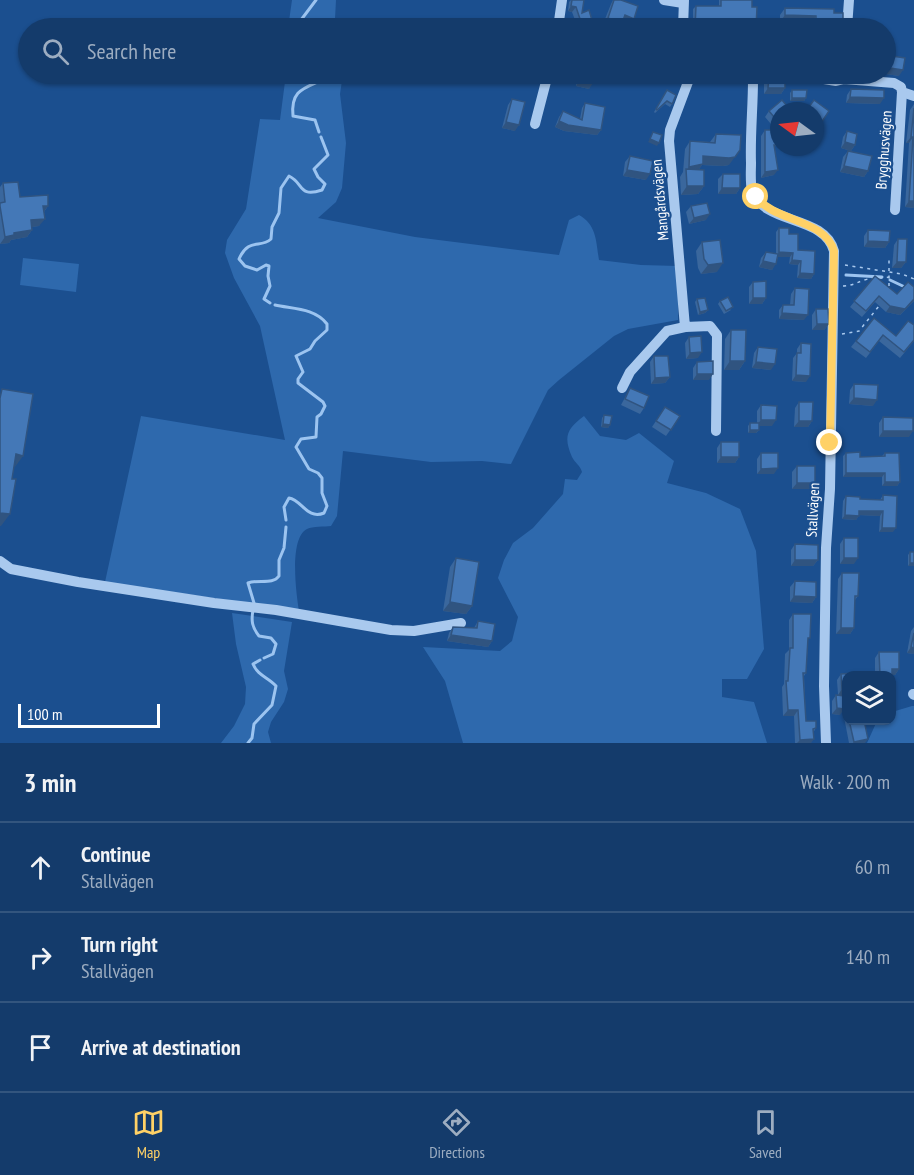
<!DOCTYPE html>
<meta charset="utf-8">
<style>
body{margin:0;font-family:"PT Sans Narrow",sans-serif;background:#1d4271;color:#f1f3f6}
.controls{position:absolute;right:18px;bottom:18px;display:grid;overflow:hidden;border-radius:12px;box-shadow:0 2px 4px #0004}
.controls button{width:54px;height:54px;display:grid;place-items:center;padding:0;border:0;border-bottom:2px solid #33557e;background:#143b6b;color:#f1f3f6;font:30px sans-serif}
.compass{position:absolute;left:770px;top:102px;width:54px;height:54px;border-radius:50%;background:#143b6b;box-shadow:0 2px 4px #0004;rotate:285deg}
.scale{position:absolute;left:18px;bottom:15px;width:142px;box-sizing:border-box;padding-left:6px;border:3px solid #fff;border-top:0;font-size:16px;line-height:21px;white-space:nowrap;color:#fff;-webkit-text-stroke:4px #1b4f8f;paint-order:stroke}
.stop{position:absolute;width:18px;height:18px;margin:-14px;border:4px solid #ffd166;border-radius:50%;background:#fff}
.stop.end{background:#ffd166;border-color:#fff;box-shadow:0 2px 6px #0008}
.list{margin:0;padding:0;list-style:none}
h2{display:flex;justify-content:space-between;align-items:center;height:78px;margin:0;padding:0 24px;font-size:26px}
h2 small{font-size:20px;font-weight:400;color:#9dadc1}
.list li{display:grid;grid-template-columns:39px 1fr auto;gap:18px;align-items:center;box-sizing:border-box;height:90px;padding:0 24px;border-top:2px solid #33557e}
.list b{display:block;font-size:22px;white-space:nowrap}
.list p{margin:0;font-size:20px;white-space:nowrap;color:#9dadc1}
.list em{font-size:20px;font-style:normal;color:#9dadc1}
.icon{flex:none;width:33px;height:33px;fill:none;stroke:currentColor;stroke-width:2;stroke-linecap:round;stroke-linejoin:round}
.map{position:relative;flex:none;width:914px;height:743px;overflow:hidden}
.search{position:absolute;background:#143b6b;box-shadow:0 2px 4px #0004;left:18px;right:18px;top:18px;height:66px;display:flex;align-items:center;gap:15px;box-sizing:border-box;padding:0 21px;border-radius:33px;color:#9dadc1;font-size:22px}
.sheet{height:348px;background:#143b6b}
nav{display:flex;justify-content:space-around;align-items:center;box-sizing:border-box;height:84px;border-top:2px solid #33557e;background:#143b6b;font-size:16px;color:#9dadc1}
nav a{display:grid;justify-items:center;gap:3px}
nav .on{color:#ffd166}
.map>svg:first-child{display:block}
.green{fill:#2e69ad}
.lines{fill:none;stroke-linecap:round;stroke-linejoin:round}
.stream{stroke:#9cc4f0;stroke-width:3}
.path{stroke:#a9c9ee;stroke-width:1.5;stroke-dasharray:3 4.5;stroke-linecap:butt}
.minor{stroke:#a9c9ee;stroke-width:10}
.wall{fill:#3a679d}
.shaded-wall{fill:#305480}
.building{fill:#4478b7;stroke:#305480;stroke-width:1.5}
.route{stroke:#ffd166;stroke-width:8}
.labels{text-anchor:middle;stroke-width:4.5;stroke-linejoin:round;paint-order:stroke}
.street-label{font-size:15px;fill:#fff;stroke:#1b4f8f}
</style>
<div class="map">
<svg width="914" height="743" viewBox="0 0 914 743">
<rect width="100%" height="100%" fill="#1b4f8f"/>
<g class="green">
<polygon points="292,0 336,0 335,19 337,28 288,28"/>
<path d="M286,74h57l-3,20 6,49 -4,45 -6,14 -18,16 97,19 144,18 10,-35 10,-5c18,10 17,27 20,45l42,5 37,1v54l-50,9 -14,7 -55,44 -11,10 -37,74 -29,-3 -51,1 -88,-11 -6,65 -6,10c-7,1 -18,0 -24,3 -18,9 -11,64 -8,82l-194,-29 36,-166 144,24 -25,-114 -26,-48 -9,-25 2,-13 19,-31 14,-90 20,1z"/>
<polygon points="23,258 79,264 76,292 20,285"/>
<path d="M584,416l16,20 26,4 13,-7 35,28 -7,22 39,10 34,16 16,42 8,98 -17,30h-25v18l32,5 13,41h-304l-18,-62 -22,-34 77,4 12,-10 6,-24 -20,-39 6,-18 9,-17 20,-15 30,-34 2,-15 12,1 5,-8c-2,-7 -7,-9 -10,-15 -9,-21 -5,-28 12,-41z"/>
<polygon points="232,613 292,622 284,671 288,689 284,702 271,722 268,732 271,743 221,743 234,726 245,704 246,687 236,644"/>
<polygon points="912,706 914,706 914,743 867,743 877,721 892,720 892,712"/>
</g>
<g class="lines">
<g class="stream">
<polyline points="300,28 301,20 316,0"/>
<path d="M319,132l-4,-12 -22,-4c-3,-29 15,-28 35,-39l2,-3"/>
<polyline points="846,275 882,277"/>
<polyline points="890,280 907,288"/>
<path d="M270,303l-6,-4 6,-13 -2,-10 1,-10 -3,-1 -9,5 -12,-4 -6,-7c10,-22 21,-10 32,-20l1,-12 7,-14 2,-25 8,-12c15,7 9,22 33,14l3,-6 -7,-7 -4,-8 14,-14 -7,-18"/>
<path d="M275,305c18,4 40,3 52,19v6l-12,11 -5,8 -14,7 7,16 -5,7v4l25,19 2,4 -4,8 -4,3 -1,20 -15,2 -5,8 13,22 9,4 4,5v15l5,13 -3,7c-17,7 -22,-13 -35,-15l-5,9 2,13"/>
<path d="M254,603l-6,-20c10,-4 25,2 31,-7v-16l5,-12 2,-21"/>
<path d="M253,610c-2,11 -1,17 6,26l12,2 5,6 -3,10 -9,4"/>
<path d="M248,743l4,-5 2,-14 18,-19 4,-19c-8,-9 -18,-10 -23,-22l7,-4"/>
</g>
<g class="path">
<polyline points="845,265 902,274 914,279"/>
<path d="M843,286c10,0 16,-5 25,-7 7,-2 14,0 21,-2"/>
<polyline points="889,286 889,257"/>
<polyline points="842,334 859,331 879,306"/>
</g>
<g class="minor">
<polyline points="664,0 683,3"/>
<polyline points="558,28 562,0"/>
<polyline points="683,28 684,0"/>
<polyline points="847,28 849,0"/>
<polyline points="691,74 670,130 669,141 685,327 710,326 717,335 716,431"/>
<path d="M751,74l2,6c0,27 -3,55 -2,83 0,8 -1,19 1,27 12,36 72,24 82,61l-4,238 -4,59 -2,138 2,57"/>
<polyline points="794,74 836,81 844,79 894,83 901,87 902,92 914,96"/>
<polyline points="535,124 548,74"/>
<polyline points="895,210 902,92"/>
<polyline points="622,388 630,372 667,331 685,327"/>
<polyline points="0,561 11,569 78,582 214,603 276,610 391,630 414,631 461,623"/>
<polyline points="913,694 914,695"/>
</g>
</g>
<g class="wall">
<polygon points="571,0 584,0 582,13 594,27 592,28 578,28 572,12 568,11 569,2"/>
<polygon points="613,0 621,0 634,19 630,24 623,22 603,24 611,4"/>
<polygon points="719,0 752,0 752,7 756,28 693,28 693,9 696,6 719,6"/>
<polygon points="785,8 834,13 843,28 811,28 811,23 780,22 780,15"/>
<polygon points="892,56 899,76 886,74 888,62"/>
<polygon points="578,74 595,74 589,89 576,86"/>
<polygon points="769,75 785,88 781,94 764,94 764,81"/>
<polygon points="851,89 880,104 846,103 847,95"/>
<polygon points="667,90 672,104 670,107 665,104 655,113 654,112"/>
<polygon points="792,90 806,98 804,101 790,101 790,93"/>
<polygon points="512,99 515,131 502,128 508,105"/>
<polygon points="585,103 601,130 597,135 564,131 555,127 559,117 563,111 580,119 582,108"/>
<polygon points="914,104 914,208 905,207 909,143 906,143 910,110"/>
<polygon points="769,111 779,111 779,129 777,130 776,145 774,148 774,175 761,178 761,136 765,130 776,130 765,117"/>
<polygon points="815,111 829,111 817,129 815,128"/>
<polygon points="847,131 855,145 851,151 841,148 843,137"/>
<polygon points="716,134 729,165 723,166 702,165 699,169 704,186 698,194 681,195 680,177 683,172 685,149 690,141 710,142"/>
<polygon points="848,151 868,171 864,177 840,172 843,157"/>
<polygon points="630,156 646,180 623,176 625,162"/>
<polygon points="723,174 740,188 736,194 718,194 718,179"/>
<polygon points="3,183 20,197 48,206 44,212 39,226 32,227 32,230 27,237 11,240 9,243 0,244 0,187"/>
<polygon points="691,206 706,220 689,224 686,212"/>
<polygon points="779,228 789,234 798,250 814,274 811,279 797,278 798,265 789,264 790,257 778,257 772,270 759,267 761,258 766,252 776,254 776,232"/>
<polygon points="868,230 889,242 885,248 864,247 864,236"/>
<polygon points="898,239 906,262 901,268 892,268 894,245"/>
<polygon points="702,242 717,272 701,274 698,268 696,251"/>
<polygon points="875,276 897,294 914,287 914,301 900,315 886,312 875,302 862,317 850,307"/>
<polygon points="753,282 766,298 762,304 749,304 749,287"/>
<polygon points="795,288 804,320 779,319 779,310 783,305 790,305 791,294"/>
<polygon points="697,299 708,310 705,313 698,315 695,302"/>
<polygon points="720,301 731,310 724,314 718,304"/>
<polygon points="816,309 829,324 824,330 812,330 812,315"/>
<polygon points="874,318 896,336 914,341 900,358 879,341 866,358 851,347"/>
<polygon points="731,330 745,361 739,370 724,370 725,339"/>
<polygon points="689,337 698,358 686,359 685,343"/>
<polygon points="801,343 806,382 792,381 793,358 797,353 797,349"/>
<polygon points="758,347 771,370 752,368 754,353"/>
<polygon points="654,356 670,377 665,383 651,384 650,362"/>
<polygon points="697,362 709,380 693,380 693,368"/>
<polygon points="854,384 873,406 849,404 850,390"/>
<polygon points="630,388 644,408 640,414 621,405"/>
<polygon points="799,402 812,421 808,427 794,427 795,408"/>
<polygon points="761,405 772,426 759,426 759,430 756,433 748,433 748,426 750,423 757,423 757,411"/>
<polygon points="665,407 680,416 666,436 652,427"/>
<polygon points="604,415 610,425 608,428 601,427 602,418"/>
<polygon points="883,417 909,437 879,437 879,423"/>
<polygon points="721,442 739,457 735,463 717,463 717,448"/>
<polygon points="761,453 774,474 757,474 757,459"/>
<polygon points="846,453 860,457 882,456 885,453 900,482 897,486 882,486 882,477 843,477 843,456"/>
<polygon points="797,466 815,483 811,489 792,489 792,472"/>
<polygon points="883,495 893,532 879,532 880,516 859,515 856,520 842,519 843,501 846,496 860,499 880,500"/>
<polygon points="844,538 854,564 840,564 840,544"/>
<polygon points="795,544 818,560 813,566 791,566 791,550"/>
<polygon points="910,552 914,552 914,566 908,566 908,555"/>
<polygon points="456,558 472,606 466,614 443,611 450,567"/>
<polygon points="842,573 858,596 855,600 854,628 850,634 836,634 838,579"/>
<polygon points="795,581 816,597 812,603 790,602 790,587"/>
<polygon points="793,614 808,641 806,673 804,676 806,721 816,728 813,733 811,743 795,743 794,716 783,716 782,687 784,684 785,654 789,650 789,620"/>
<polygon points="478,621 492,641 488,647 447,641 449,633 453,627 474,628"/>
<polygon points="914,627 914,654 907,653 911,631"/>
<polygon points="879,652 899,669 895,675 875,675 875,658"/>
<polygon points="841,674 846,675 846,695 838,695 837,680"/>
<polygon points="836,695 840,715 832,714 832,701"/>
<polygon points="846,713 846,720 864,720 865,743 849,743 844,717"/>
</g>
<g class="shaded-wall">
<polygon points="571,6 576,7 572,12 568,11"/>
<polygon points="625,15 634,19 630,24 621,21"/>
<polygon points="785,15 816,16 811,23 780,22"/>
<polygon points="608,18 622,23 618,28 603,24"/>
<polygon points="890,68 903,70 899,76 886,74"/>
<polygon points="580,80 593,83 589,89 576,86"/>
<polygon points="768,88 785,88 781,94 764,94"/>
<polygon points="850,97 884,98 880,104 846,103"/>
<polygon points="792,98 806,98 804,101 790,101"/>
<polygon points="559,121 601,130 597,135 564,131 555,127"/>
<polygon points="506,122 519,125 515,131 502,128"/>
<polygon points="911,137 913,137 909,143 906,143"/>
<polygon points="650,139 659,143 657,146 648,142"/>
<polygon points="845,142 855,145 851,151 841,148"/>
<polygon points="740,150 729,165 723,166 702,165 697,172 686,171 689,167 703,156"/>
<polygon points="844,166 868,171 864,177 840,172"/>
<polygon points="627,170 650,174 646,180 623,176"/>
<polygon points="778,170 774,175 761,178 765,172"/>
<polygon points="687,186 704,186 698,194 681,195"/>
<polygon points="722,188 740,188 736,194 718,194"/>
<polygon points="909,201 914,201 914,208 905,207"/>
<polygon points="43,206 48,206 43,213"/>
<polygon points="710,214 706,220 689,224 694,218"/>
<polygon points="45,219 39,226 26,228 31,220"/>
<polygon points="32,230 27,237 11,240 9,243 0,244 5,237 14,233"/>
<polygon points="868,241 889,242 885,248 864,247"/>
<polygon points="779,252 793,253 790,257 776,257"/>
<polygon points="792,260 801,261 798,265 789,264"/>
<polygon points="763,261 776,264 772,270 759,267"/>
<polygon points="897,262 906,262 901,268 892,268"/>
<polygon points="723,263 717,272 701,274 708,265"/>
<polygon points="800,273 814,274 811,279 797,278"/>
<polygon points="753,298 766,298 762,304 749,304"/>
<polygon points="914,299 914,301 900,315 886,312 890,306"/>
<polygon points="708,310 705,313 698,315 700,312"/>
<polygon points="782,313 808,315 804,320 779,319"/>
<polygon points="817,324 829,324 824,330 812,330"/>
<polygon points="702,352 698,358 686,359 690,353"/>
<polygon points="730,361 745,361 739,370 724,370"/>
<polygon points="756,362 775,364 771,370 752,368"/>
<polygon points="697,374 713,374 709,380 693,380"/>
<polygon points="796,375 810,376 806,382 792,381"/>
<polygon points="670,377 665,383 651,384 655,378"/>
<polygon points="854,398 877,400 873,406 849,404"/>
<polygon points="761,420 776,420 772,426 756,426"/>
<polygon points="799,421 812,421 808,427 794,427"/>
<polygon points="603,424 610,425 608,428 601,427"/>
<polygon points="750,430 759,430 756,433 748,433"/>
<polygon points="883,431 913,431 909,437 879,437"/>
<polygon points="16,454 23,456 15,467"/>
<polygon points="721,457 739,457 735,463 717,463"/>
<polygon points="778,468 774,474 757,474 761,469"/>
<polygon points="846,473 885,473 882,477 843,477"/>
<polygon points="885,482 900,482 897,486 882,486"/>
<polygon points="797,483 815,483 811,489 792,489"/>
<polygon points="859,511 883,511 880,516 856,515"/>
<polygon points="0,513 10,514 1,526 0,526"/>
<polygon points="845,515 859,516 856,520 842,519"/>
<polygon points="882,528 896,528 893,532 879,532"/>
<polygon points="844,558 858,558 854,564 840,564"/>
<polygon points="795,560 818,560 813,566 791,566"/>
<polygon points="910,563 914,563 914,566 908,566"/>
<polygon points="794,596 816,597 812,603 790,602"/>
<polygon points="450,602 472,606 466,614 443,611"/>
<polygon points="841,628 854,628 850,634 836,634"/>
<polygon points="451,635 492,641 488,647 447,641"/>
<polygon points="911,647 914,648 914,654 907,653"/>
<polygon points="892,669 899,669 895,675 888,675"/>
<polygon points="842,689 846,689 846,695 838,695"/>
<polygon points="837,708 844,709 840,715 832,714"/>
<polygon points="788,710 798,710 794,716 783,716"/>
<polygon points="814,739 811,743 797,743 800,740"/>
<polygon points="868,739 865,743 853,743 854,742"/>
</g>
<g class="building">
<polygon points="572,0 584,0 582,13 589,10 594,27 588,28 583,28 576,7 571,6"/>
<polygon points="614,0 621,0 638,6 634,19 625,15 622,23 608,18"/>
<polygon points="721,0 752,0 752,7 757,7 756,28 695,28 696,6 721,6"/>
<polygon points="785,8 834,9 834,13 843,13 843,28 816,28 816,16 785,15"/>
<polygon points="649,22 660,28 645,28"/>
<polygon points="892,56 905,58 903,70 890,68"/>
<polygon points="581,74 595,74 593,83 580,80"/>
<polygon points="769,75 785,75 785,88 768,88"/>
<polygon points="851,89 884,90 884,98 850,97"/>
<polygon points="667,90 676,95 673,102 672,104 667,101 657,110 656,109"/>
<polygon points="792,90 807,90 806,98 792,98"/>
<polygon points="512,99 525,102 519,125 506,122"/>
<polygon points="782,100 791,111 779,111 779,123 769,111"/>
<polygon points="814,100 829,111 821,123 815,119 815,111 806,111"/>
<polygon points="585,103 605,107 601,130 568,125 559,121 563,111 582,120"/>
<polygon points="914,108 914,201 909,201 913,137 911,137"/>
<polygon points="765,130 777,130 776,145 774,145 778,170 765,172"/>
<polygon points="847,131 857,134 855,145 845,142"/>
<polygon points="653,132 662,135 659,143 650,139"/>
<polygon points="716,134 741,135 740,150 735,157 729,158 703,156 703,164 689,167 690,141 715,143"/>
<polygon points="848,151 872,156 868,171 844,166"/>
<polygon points="630,156 653,161 650,174 627,170"/>
<polygon points="686,169 704,170 704,186 687,186"/>
<polygon points="723,174 740,174 740,188 722,188"/>
<polygon points="18,182 20,197 48,195 48,206 43,206 45,219 31,220 32,230 14,233 14,235 5,237 0,206 0,203 5,202 3,183"/>
<polygon points="707,203 710,214 694,218 691,206"/>
<polygon points="779,228 789,228 789,234 798,234 798,250 815,251 814,274 800,273 801,261 792,260 793,253 779,252"/>
<polygon points="868,230 890,231 889,242 868,241"/>
<polygon points="898,239 907,239 906,262 897,262"/>
<polygon points="720,240 723,263 708,265 704,259 702,242"/>
<polygon points="766,252 778,254 776,264 763,261"/>
<polygon points="875,276 897,294 908,282 914,287 914,299 905,309 890,306 879,296 866,311 854,301"/>
<polygon points="766,281 766,298 753,298 753,282"/>
<polygon points="795,288 809,289 808,315 782,313 783,305 794,305"/>
<polygon points="728,297 733,307 726,311 720,301"/>
<polygon points="705,298 708,310 700,312 697,299"/>
<polygon points="816,309 828,309 829,324 817,324"/>
<polygon points="874,318 896,336 908,321 914,325 914,340 904,352 883,335 870,352 856,341"/>
<polygon points="731,330 746,330 745,361 730,361"/>
<polygon points="701,336 702,352 690,353 689,337"/>
<polygon points="801,343 811,344 810,376 796,375 797,353 801,353"/>
<polygon points="758,347 777,349 775,364 756,362"/>
<polygon points="654,356 668,356 670,377 655,378"/>
<polygon points="713,361 713,374 697,374 697,362"/>
<polygon points="854,384 878,385 877,400 854,398"/>
<polygon points="630,388 649,396 644,408 625,399"/>
<polygon points="2,389 33,394 23,456 16,454 12,479 16,479 10,514 0,513 0,398"/>
<polygon points="799,402 813,402 812,421 799,421"/>
<polygon points="761,405 777,406 776,420 761,420"/>
<polygon points="665,407 680,416 671,430 656,421"/>
<polygon points="604,415 612,416 610,425 603,424"/>
<polygon points="883,417 913,418 913,431 883,431"/>
<rect x="750" y="423" width="9" height="7"/>
<rect x="721" y="442" width="18" height="15"/>
<polygon points="860,452 860,457 885,456 885,453 899,453 900,482 885,482 885,473 846,473 846,453"/>
<polygon points="761,453 778,453 778,468 761,469"/>
<rect x="797" y="466" width="18" height="17"/>
<polygon points="883,495 897,496 896,528 882,528 883,511 859,511 859,516 845,515 846,496 860,497 860,499 883,500"/>
<rect x="844" y="538" width="14" height="20"/>
<polygon points="795,544 818,545 818,560 795,560"/>
<rect x="910" y="552" width="4" height="11"/>
<polygon points="456,558 479,562 472,606 450,602"/>
<polygon points="842,573 859,573 858,596 855,596 854,628 841,628"/>
<polygon points="795,581 816,582 816,597 794,596"/>
<polygon points="793,614 811,614 810,638 808,638 806,673 803,673 806,721 816,721 816,728 813,729 814,739 800,740 798,710 788,710 786,681 788,681 790,648 793,648"/>
<polygon points="478,621 495,624 492,641 451,635 453,627 477,628"/>
<polygon points="914,633 914,648 911,647"/>
<polygon points="879,652 899,652 899,669 892,669 892,678 891,675 880,675"/>
<polygon points="854,673 855,675 846,675 846,689 842,689 841,674"/>
<polygon points="836,695 845,696 844,709 837,708"/>
<polygon points="849,720 864,720 868,739 854,742"/>
</g>
<g class="lines">
<path class="route" d="M756,197c19,25 69,22 78,54l-4,192"/>
</g>
<g class="labels">
<g class="street-label">
<text transform="translate(884 150) rotate(-86)" y="5">Brygghusvägen</text>
<text transform="translate(660 200) rotate(-95)" y="5">Mangårdsvägen</text>
<text transform="translate(813 510) rotate(-87)" y="5">Stallvägen</text>
</g>
</g>
</svg>
<div class="controls">
<button><svg class="icon" aria-label="layers" viewBox="0 0 24 24"><path d="M12 4l9 5-9 5-9-5zM3 14l9 5 9-5"/></svg></button>
</div>
<svg class="compass" viewBox="-18 -18 36 36"><path d="M0-13l5 13h-10z" fill="#e53935"/><path d="M0 13l5-13h-10z" fill="#9dadc1"/></svg>
<div class="scale">100 m</div>
<div class="stop" style="left:756px;top:197px"></div>
<div class="stop end" style="left:830px;top:443px"></div>
<div class="search"><svg class="icon" aria-label="search" viewBox="0 0 24 24"><circle cx="10" cy="10" r="6"/><path d="M15 15l6 6"/></svg>Search here</div>
</div>
<section class="sheet">
<h2>3 min<small>Walk · 200 m</small></h2>
<ul class="list">
<li><svg class="icon" aria-label="ahead" viewBox="0 0 24 24"><path d="M12 20V5M6 11l6-6 6 6"/></svg><div><b>Continue</b><p>Stallvägen</p></div><em>60 m</em></li>
<li><svg class="icon" aria-label="right" viewBox="0 0 24 24"><path d="M7 20v-9h11M14 6l5 5-5 5"/></svg><div><b>Turn right</b><p>Stallvägen</p></div><em>140 m</em></li>
<li><svg class="icon" aria-label="arrive" viewBox="0 0 24 24"><path d="M6 21V4h12l-3 4 3 4H6"/></svg><div><b>Arrive at destination</b></div></li>
</ul>
</section>
<nav>
<a class="on"><svg class="icon" aria-label="map" viewBox="0 0 24 24"><path d="M3 6l6-2 6 2 6-2v14l-6 2-6-2-6 2zM9 4v14M15 6v14"/></svg>Map</a>
<a><svg class="icon" aria-label="directions" viewBox="0 0 24 24"><path d="M12 3l9 9-9 9-9-9zM9 14v-3h6M13 9l2 2-2 2"/></svg>Directions</a>
<a><svg class="icon" aria-label="saved" viewBox="0 0 24 24"><path d="M7 4h10v16l-5-4-5 4z"/></svg>Saved</a>
</nav>
